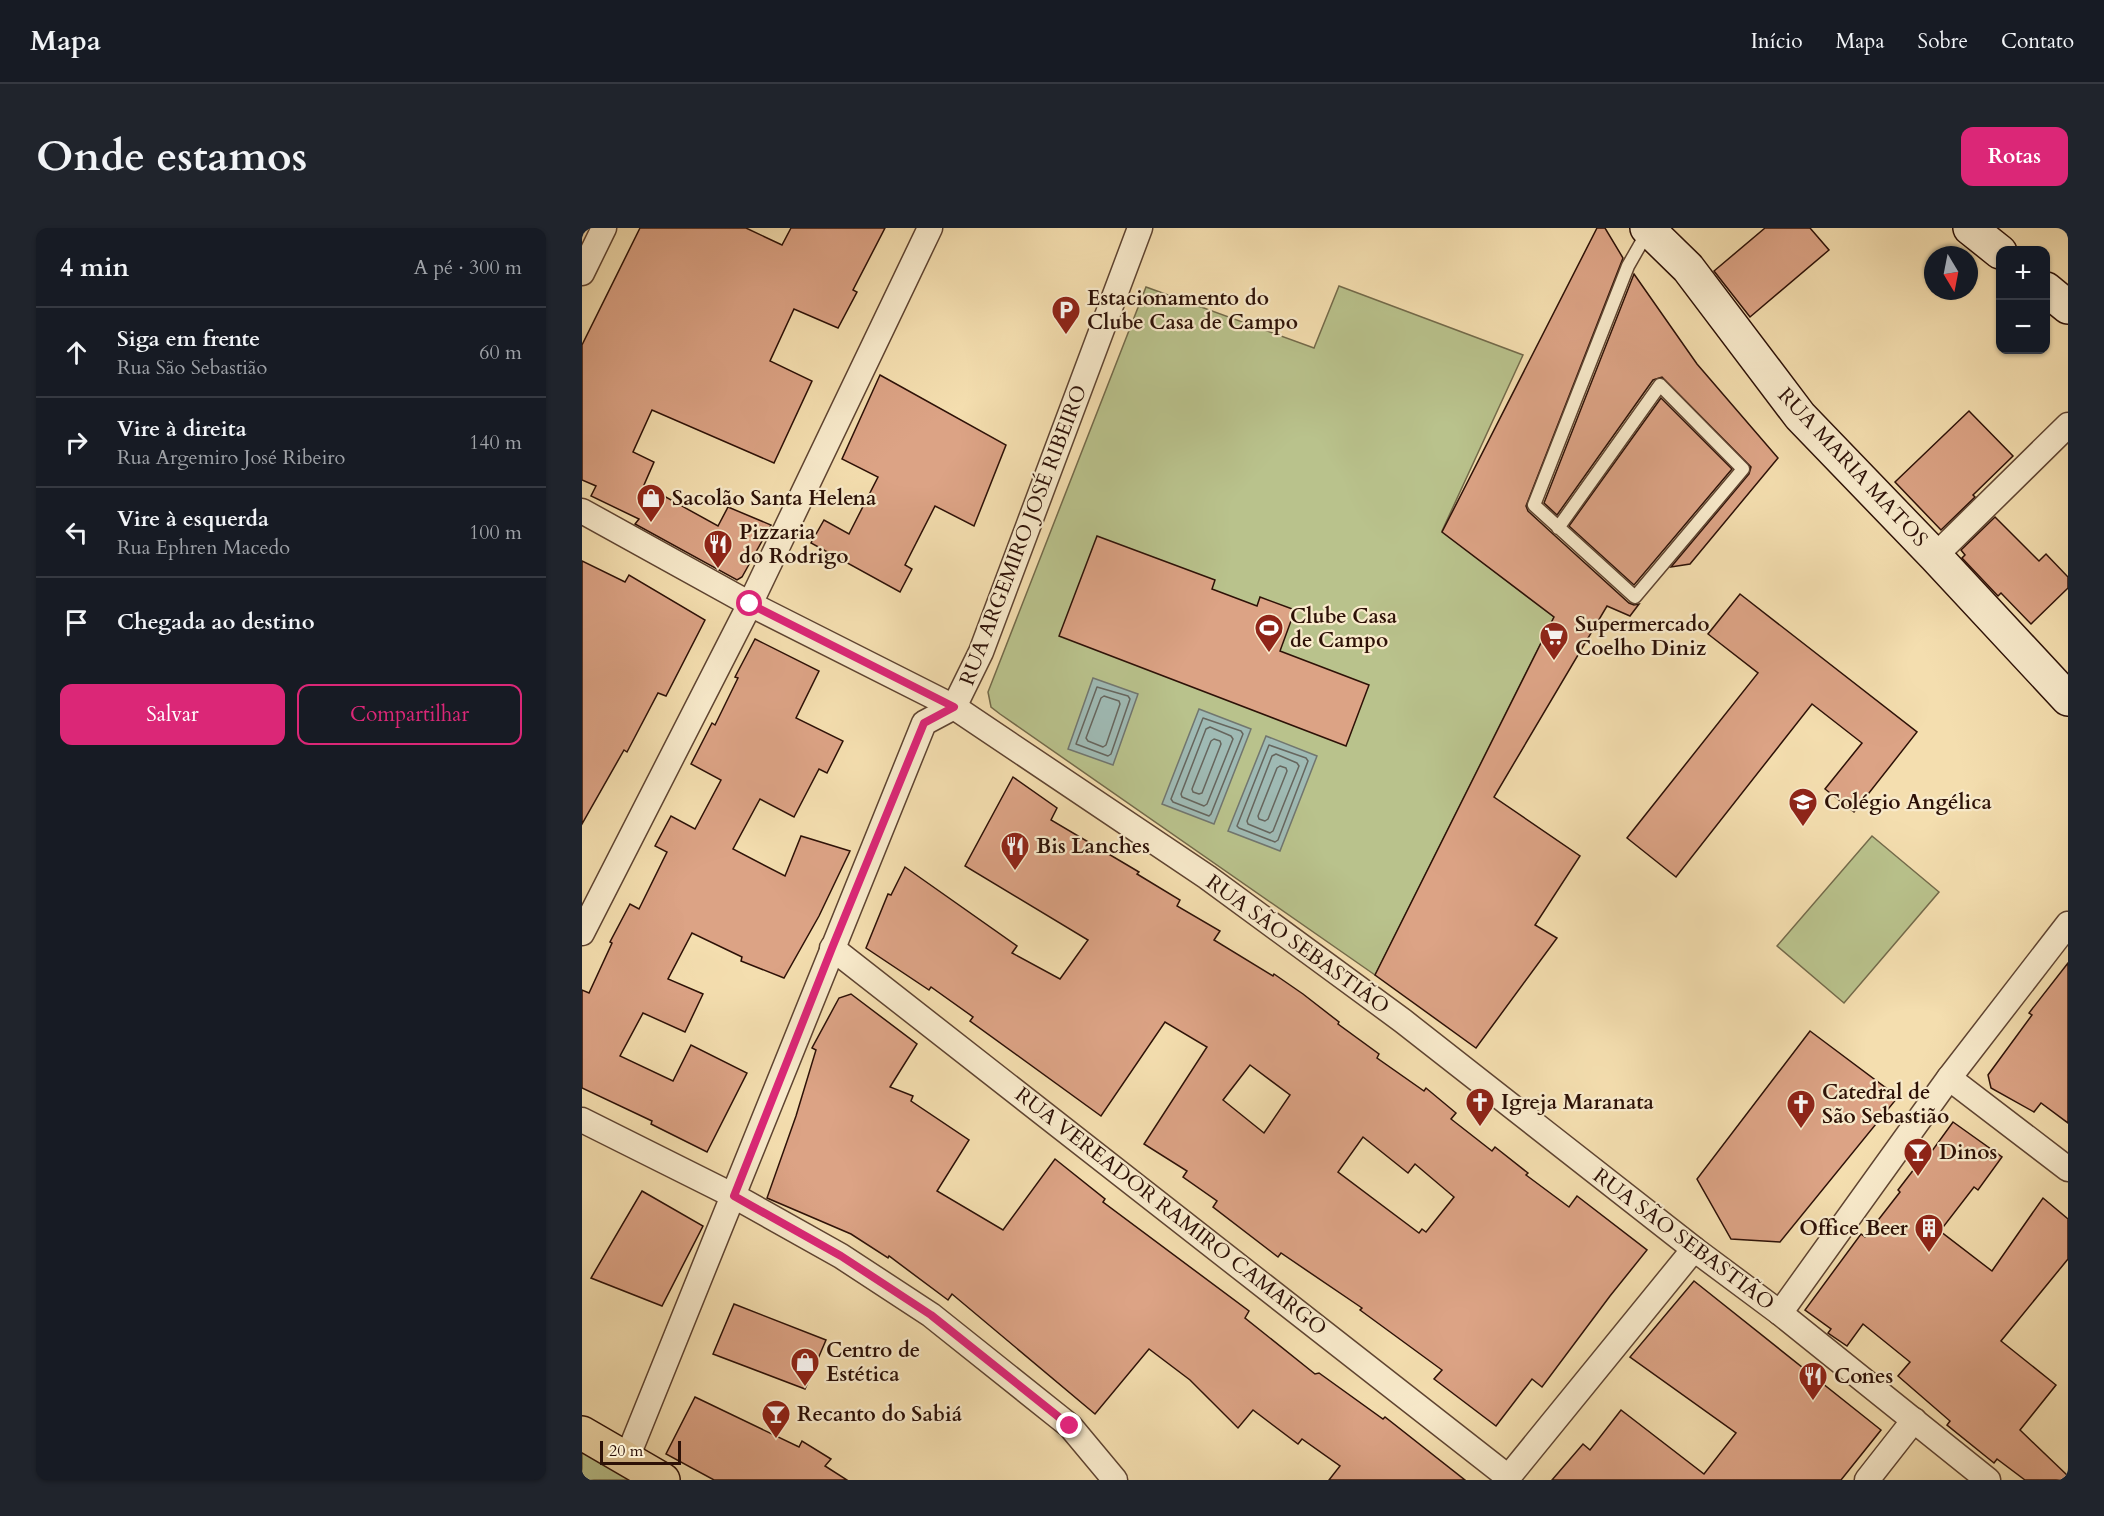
<!DOCTYPE html>
<html lang="pt">
<meta charset="utf-8">
<style>
body{margin:0;font-family:Cardo,serif;background:#20242c;color:#f1f3f6}
.controls{position:absolute;right:18px;top:18px;display:grid;overflow:hidden;border-radius:12px;box-shadow:0 2px 4px #0004}
.controls button{width:54px;height:54px;display:grid;place-items:center;padding:0;border:0;border-bottom:2px solid #363941;background:#171b24;color:#f1f3f6;font:30px sans-serif}
.compass{position:absolute;left:1342px;top:18px;width:54px;height:54px;border-radius:50%;background:#171b24;box-shadow:0 2px 4px #0004;rotate:170deg}
.scale{position:absolute;left:18px;bottom:15px;width:81px;box-sizing:border-box;padding-left:6px;border:3px solid #2d1107;border-top:0;font-size:16px;line-height:21px;white-space:nowrap;color:#2d1107;-webkit-text-stroke:4px #f8eacb;paint-order:stroke}
.stop{position:absolute;width:18px;height:18px;margin:-14px;border:4px solid #db2777;border-radius:50%;background:#fff}
.stop.end{background:#db2777;border-color:#fff;box-shadow:0 2px 6px #0008}
.list{margin:0;padding:0;list-style:none}
h2{display:flex;justify-content:space-between;align-items:center;height:78px;margin:0;padding:0 24px;font-size:26px}
h2 small{font-size:20px;font-weight:400;color:#9ea1a6}
.list li{display:grid;grid-template-columns:39px 1fr auto;gap:18px;align-items:center;box-sizing:border-box;height:90px;padding:0 24px;border-top:2px solid #363941}
.list b{display:block;font-size:22px;white-space:nowrap}
.list p{margin:0;font-size:20px;white-space:nowrap;color:#9ea1a6}
.list em{font-size:20px;font-style:normal;color:#9ea1a6}
.actions{display:flex;gap:12px;padding:18px 24px}
.actions a{flex:1;padding:14px 0;border:2px solid #db2777;border-radius:12px;text-align:center;font-size:21px;color:#db2777}
.actions .main{background:#db2777;color:#fff}
.icon{flex:none;width:33px;height:33px;fill:none;stroke:currentColor;stroke-width:2;stroke-linecap:round;stroke-linejoin:round}
.map{position:relative;flex:none;width:1486px;height:1252px;overflow:hidden;border-radius:12px}
header{display:flex;align-items:center;gap:36px;box-sizing:border-box;height:84px;padding:0 30px;background:#171b24;border-bottom:2px solid #363941}
header strong{font-size:28px}
nav{display:flex;gap:33px;margin-inline-start:auto;font-size:21px}
.intro{display:flex;align-items:center;justify-content:space-between;box-sizing:border-box;height:144px;padding:0 36px}
h1{margin:0;font-size:42px}
.button{padding:15px 27px;border-radius:12px;background:#db2777;color:#fff;font-size:21px;font-weight:700}
main{display:flex;gap:36px;padding:0 36px}
aside{flex:1;background:#171b24;border-radius:12px;box-shadow:0 2px 4px #0004}
.map>svg:first-child{display:block}
.green{fill:#b9c28c;stroke:#736a4a;stroke-width:1.5}
.water{fill:#9fbab4;stroke:#71766f;stroke-width:1.5}
.lines{fill:none;stroke-linecap:round;stroke-linejoin:round}
.shore{stroke:#66665e;stroke-width:1.5}
.building{fill:#dca385;stroke:#2d1107;stroke-width:1.5;fill-rule:evenodd}
.lane-casing{stroke:#5f4431;stroke-width:15}
.street-casing{stroke:#5f4431;stroke-width:27}
.secondary-casing{stroke:#2d1107;stroke-width:36}
.primary-casing{stroke:#2d1107;stroke-width:36}
.lane{stroke:#f8eacb;stroke-width:12}
.street{stroke:#f8eacb;stroke-width:24}
.secondary{stroke:#f8eacb;stroke-width:33}
.primary{stroke:#f4deaf;stroke-width:33}
.route{stroke:#db2777;stroke-width:8}
.labels{text-anchor:middle;stroke-width:4.5;stroke-linejoin:round;paint-order:stroke}
.poi-label{font-size:21px;font-weight:bold;fill:#2d1107;stroke:#f8eacb;text-anchor:start}
.street-label{font-size:21px;fill:#2d1107;stroke:#f8eacb}
</style>
<header>
<strong>Mapa</strong>
<nav><a>Início</a><a>Mapa</a><a>Sobre</a><a>Contato</a></nav>
</header>
<div class="intro"><h1>Onde estamos</h1><a class="button">Rotas</a></div>
<main>
<aside>
<h2>4 min<small>A pé · 300 m</small></h2>
<ul class="list">
<li><svg class="icon" aria-label="ahead" viewBox="0 0 24 24"><path d="M12 20V5M6 11l6-6 6 6"/></svg><div><b>Siga em frente</b><p>Rua São Sebastião</p></div><em>60 m</em></li>
<li><svg class="icon" aria-label="right" viewBox="0 0 24 24"><path d="M7 20v-9h11M14 6l5 5-5 5"/></svg><div><b>Vire à direita</b><p>Rua Argemiro José Ribeiro</p></div><em>140 m</em></li>
<li><svg class="icon" aria-label="left" viewBox="0 0 24 24"><path d="M17 20v-9H6M10 6l-5 5 5 5"/></svg><div><b>Vire à esquerda</b><p>Rua Ephren Macedo</p></div><em>100 m</em></li>
<li><svg class="icon" aria-label="arrive" viewBox="0 0 24 24"><path d="M6 21V4h12l-3 4 3 4H6"/></svg><div><b>Chegada ao destino</b></div></li>
</ul>
<div class="actions"><a class="main">Salvar</a><a>Compartilhar</a></div>
</aside>
<div class="map">
<svg width="1486" height="1252" viewBox="0 0 1486 1252">
<rect width="100%" height="100%" fill="#f4deaf"/>
<filter id="stains"><feTurbulence type="fractalNoise" baseFrequency=".00333" numOctaves="4"/><feColorMatrix values="0 0 0 0 .2 0 0 0 0 .09 0 0 0 0 .02 0 0 0 .5 -.17"/></filter>
<radialGradient id="worn" r=".72"><stop offset=".6" stop-color="#630" stop-opacity="0"/><stop offset="1" stop-color="#630" stop-opacity=".3"/></radialGradient>
<g class="green">
<polygon points="757,58 941,127 860,303 972,389 793,747 418,486 409,479 406,464 564,59 732,120"/>
<polygon points="1290,608 1357,664 1262,775 1195,718"/>
<polygon points="0,1207 79,1252 0,1252"/>
</g>
<g class="water">
<polygon points="511,450 556,466 531,537 486,521"/>
<polygon points="617,481 669,501 632,596 580,576"/>
<polygon points="684,508 735,528 698,623 646,603"/>
</g>
<g class="lines">
<g class="shore">
<polygon points="515,459 546,468 548,471 529,526 526,528 494,516"/>
<polygon points="522,468 537,473 538,476 524,517 521,519 506,513 504,510 519,470"/>
<polygon points="621,490 659,503 661,506 629,586 627,588 591,574 589,571"/>
<polygon points="628,499 649,508 651,511 625,576 622,578 600,569 599,566 624,501"/>
<polygon points="632,511 638,513 639,516 620,565 617,566 611,564 610,561 629,513"/>
<polygon points="687,517 724,530 726,533 696,612 693,614 657,600 655,598"/>
<polygon points="694,526 715,535 717,538 691,603 688,605 666,596 665,593 690,528"/>
<polygon points="698,538 704,540 705,543 686,591 683,593 677,591 676,588 695,540"/>
</g>
</g>
<g class="building">
<polygon points="58,0 164,0 200,17 209,0 303,0 271,62 275,64 256,100 212,81 188,133 230,153 192,235 70,182 51,224 72,234 62,257 136,298 146,279 189,297 160,349 155,352 53,296 57,291 9,268 14,258 0,252 0,117"/>
<polygon points="1015,0 1023,0 1041,30 944,278 946,283 971,306 1047,375 1052,377 1057,376 1048,388 1025,378 912,569 998,628 953,697 975,710 894,820 793,747 972,389 860,304"/>
<polygon points="1183,0 1228,0 1247,22 1168,89 1132,43"/>
<polygon points="1052,46 1115,136 1196,230 1108,336 1089,339 1167,246 1169,239 1080,149 1071,152 975,287 962,275"/>
<polygon points="298,147 424,217 392,298 353,278 323,337 330,341 318,364 229,315 242,292 267,306 296,249 260,231"/>
<polygon points="1079,170 1150,241 1052,357 987,298"/>
<polygon points="1387,183 1431,228 1391,267 1393,269 1359,302 1313,254"/>
<polygon points="1413,289 1457,333 1464,326 1486,349 1486,360 1449,396 1419,365 1416,368 1380,330 1383,327 1379,322"/>
<polygon points="515,308 633,352 630,361 675,378 678,369 713,382 698,423 787,457 764,518 477,408"/>
<polygon points="0,333 43,354 47,347 123,392 84,468 76,465 45,524 42,522 0,596"/>
<polygon points="1158,366 1335,504 1272,584 1243,561 1280,515 1230,476 1094,649 1045,610 1176,445 1126,406"/>
<polygon points="173,411 237,443 214,490 261,513 245,545 237,541 212,589 178,571 151,621 203,648 219,608 268,623 237,688 202,750 159,733 160,729 110,705 86,751 121,766 103,804 61,785 38,828 91,853 109,817 165,845 125,924 69,896 70,893 0,860 0,762 7,765 30,715 28,714 48,676 57,681 85,624 73,618 89,588 113,601 139,552 109,536 130,495 133,497 156,450 153,449"/>
<path d="M431,549l44,31 -6,12 88,52 -2,2 43,26 -3,6 43,25 -6,9 59,36 1,-2 29,20 36,28 -1,2 41,30 -2,4 47,33 2,-3 30,25 -5,6 41,32 3,-4 33,26 -2,2 43,32 8,-11 70,54 -37,46 -68,91 -10,-8 -36,47 -62,-47 8,-9 -82,-60 2,-2 -81,-55 -3,4 -65,-50 4,-6 -34,-24 4,-6 -43,-27 63,-97 -42,-25 -64,94 -131,-95 3,-4 -42,-30 -2,3 -63,-42 22,-54 3,1 14,-28 112,79 -5,7 48,26 28,-39 -123,-74zM668,837l40,30 -26,38 -41,-33zM781,909l45,36 7,-9 39,33 -28,35 -4,-3 -3,4 -81,-61z"/>
<polygon points="1486,735 1486,895 1459,875 1452,884 1409,860 1406,847 1450,787 1447,785"/>
<polygon points="269,766 335,816 308,859 331,868 329,873 387,912 355,963 421,1002 473,931 523,971 521,974 667,1083 663,1090 733,1146 737,1145 801,1191 803,1189 883,1252 747,1252 758,1238 720,1211 716,1216 671,1182 656,1200 608,1152 567,1121 513,1186 370,1066 366,1072 307,1028 306,1030 269,1006 185,970 214,888 234,822 230,820 257,770"/>
<polygon points="1228,803 1316,869 1198,1014 1149,1011 1115,951"/>
<polygon points="1371,894 1420,929 1396,962 1392,959 1358,1003 1410,1043 1461,970 1486,991 1486,1031 1419,1113 1474,1157 1438,1202 1486,1248 1486,1252 1443,1252 1415,1231 1412,1235 1365,1197 1368,1193 1316,1148 1328,1134 1281,1096 1265,1118 1246,1105 1249,1101 1223,1082 1279,1006 1283,1009 1318,964 1316,962 1339,932 1342,934"/>
<polygon points="60,963 121,998 80,1078 9,1050"/>
<polygon points="1112,1053 1299,1202 1259,1252 970,1252 1001,1216 1008,1222 1039,1182 1122,1246 1154,1205 1048,1129"/>
<polygon points="152,1076 244,1112 223,1161 131,1126"/>
<polygon points="113,1169 217,1219 220,1213 249,1231 243,1238 265,1252 132,1252 84,1226"/>
</g>
<g class="lines">
<g class="lane-casing">
<polyline id="lane" points="976,300 1078,157 1161,241 1053,369 952,277 1046,38 1066,3"/>
</g>
<g class="street-casing">
<g id="street">
<polyline points="0,45 22,0"/>
<polyline points="0,283 168,376 372,479 625,649 821,793 1112,1021 1198,1085 1406,1252"/>
<polyline points="1353,328 1486,197"/>
<polyline points="0,705 168,376 348,0"/>
<polyline points="250,720 926,1249"/>
<polyline points="1367,850 1486,941"/>
<polyline points="0,892 152,968 259,1028 349,1087 488,1198 533,1252"/>
<polyline points="1198,1085 1367,850 1486,696"/>
<polyline points="45,1230 342,495 372,479 399,424 558,0"/>
<polyline points="924,1252 1112,1021"/>
<polyline points="1285,1252 1332,1192"/>
</g>
</g>
<g class="secondary-casing">
<g id="secondary">
<polyline points="1065,0 1106,40 1218,188 1353,328 1486,471"/>
<polyline points="1388,0 1418,24"/>
<polyline points="1464,61 1486,79"/>
</g>
</g>
<g class="primary-casing">
<polyline id="primary" points="0,1205 81,1252"/>
</g>
<use href="#lane" class="lane"/>
<use href="#street" class="street"/>
<use href="#secondary" class="secondary"/>
<use href="#primary" class="primary"/>
</g>
<g class="lines">
<polyline class="route" points="168,376 372,479 342,495 250,720 152,968 259,1028 349,1087 488,1198"/>
</g>
<defs>
<g id="parking-pin" transform="scale(1.5)"><path d="M0 17L-7.5 6A9.5 9.5 0 1 1 7.5 6Z" fill="#8f2418" stroke="#f8eacb"/><path d="M-3.5-5.5H1a3.5 3.5 0 0 1 0 7H-1V5.5H-3.5ZM-1-3.4V-.6H.8a1.4 1.4 0 0 0 0-2.8Z" fill="#fff"/></g>
<g id="shop-pin" transform="scale(1.5)"><path d="M0 17L-7.5 6A9.5 9.5 0 1 1 7.5 6Z" fill="#8f2418" stroke="#f8eacb"/><path d="M-5-2.5h2.3a2.7 3.5 0 0 1 5.4 0H5L5.5 6h-11ZM-1.5-2.5h3a1.5 2.3 0 0 0-3 0Z" fill="#fff"/></g>
<g id="restaurant-pin" transform="scale(1.5)"><path d="M0 17L-7.5 6A9.5 9.5 0 1 1 7.5 6Z" fill="#8f2418" stroke="#f8eacb"/><path d="M-5-6h1v4h1v-4h1v4h1v-4h1v5L-1.5 .5V6h-2V.5L-5-1ZM5-6V6H3V1.5H1.5Q1.5-4 5-6Z" fill="#fff"/></g>
<g id="stadium-pin" transform="scale(1.5)"><path d="M0 17L-7.5 6A9.5 9.5 0 1 1 7.5 6Z" fill="#8f2418" stroke="#f8eacb"/><path d="M0-5a6.5 5 0 1 0 0 10a6.5 5 0 1 0 0-10ZM-3.5-1.8h7v3.6h-7Z" fill="#fff"/></g>
<g id="supermarket-pin" transform="scale(1.5)"><path d="M0 17L-7.5 6A9.5 9.5 0 1 1 7.5 6Z" fill="#8f2418" stroke="#f8eacb"/><path d="M-6-5.5h2.5l.6 2H6L4.5 2H-2.5L-4.4-4H-6ZM-1.5 3.2a1.3 1.3 0 1 0 .1 0ZM3 3.2a1.3 1.3 0 1 0 .1 0Z" fill="#fff"/></g>
<g id="school-pin" transform="scale(1.5)"><path d="M0 17L-7.5 6A9.5 9.5 0 1 1 7.5 6Z" fill="#8f2418" stroke="#f8eacb"/><path d="M0-5L7-2L0 1L-7-2ZM-4 1L0 2.5L4 1V4Q0 6-4 4Z" fill="#fff"/></g>
<g id="church-pin" transform="scale(1.5)"><path d="M0 17L-7.5 6A9.5 9.5 0 1 1 7.5 6Z" fill="#8f2418" stroke="#f8eacb"/><path d="M-1.2-6h2.4v3.5h3.3v2.4h-3.3V6h-2.4V-.1h-3.3v-2.4h3.3Z" fill="#fff"/></g>
<g id="bar-pin" transform="scale(1.5)"><path d="M0 17L-7.5 6A9.5 9.5 0 1 1 7.5 6Z" fill="#8f2418" stroke="#f8eacb"/><path d="M-6-5H6L.8 .8V4.5H3.5V6h-7V4.5H-.8V.8Z" fill="#fff"/></g>
<g id="building-pin" transform="scale(1.5)"><path d="M0 17L-7.5 6A9.5 9.5 0 1 1 7.5 6Z" fill="#8f2418" stroke="#f8eacb"/><path d="M-4-6H4V6H1V3H-1V6H-4ZM-2.5-4.3h1.7v1.8h-1.7ZM.8-4.3h1.7v1.8H.8ZM-2.5-1h1.7V.8h-1.7ZM.8-1h1.7V.8H.8Z" fill="#fff"/></g>
</defs>
<g fill-rule="evenodd">
<use href="#parking-pin" x="484" y="82"/>
<use href="#shop-pin" x="69" y="270"/>
<use href="#restaurant-pin" x="136" y="316"/>
<use href="#stadium-pin" x="687" y="400"/>
<use href="#supermarket-pin" x="972" y="408"/>
<use href="#school-pin" x="1221" y="574"/>
<use href="#restaurant-pin" x="433" y="618"/>
<use href="#church-pin" x="898" y="874"/>
<use href="#church-pin" x="1219" y="876"/>
<use href="#bar-pin" x="1336" y="924"/>
<use href="#building-pin" x="1347" y="1000"/>
<use href="#shop-pin" x="223" y="1134"/>
<use href="#restaurant-pin" x="1231" y="1148"/>
<use href="#bar-pin" x="194" y="1186"/>
</g>
<g class="labels">
<g class="poi-label">
<text x="505" y="77">Estacionamento do<tspan x="505" dy="24">Clube Casa de Campo</tspan></text>
<text x="90" y="277">Sacolão Santa Helena</text>
<text x="157" y="311">Pizzaria<tspan x="157" dy="24">do Rodrigo</tspan></text>
<text x="708" y="395">Clube Casa<tspan x="708" dy="24">de Campo</tspan></text>
<text x="993" y="403">Supermercado<tspan x="993" dy="24">Coelho Diniz</tspan></text>
<text x="1242" y="581">Colégio Angélica</text>
<text x="454" y="625">Bis Lanches</text>
<text x="1240" y="871">Catedral de<tspan x="1240" dy="24">São Sebastião</tspan></text>
<text x="919" y="881">Igreja Maranata</text>
<text x="1357" y="931">Dinos</text>
<text x="1326" y="1007" text-anchor="end">Office Beer</text>
<text x="244" y="1129">Centro de<tspan x="244" dy="24">Estética</tspan></text>
<text x="1252" y="1155">Cones</text>
<text x="215" y="1193">Recanto do Sabiá</text>
</g>
<g class="street-label">
<text transform="translate(1271 239) rotate(47)" y="7">RUA MARIA MATOS</text>
<text transform="translate(441 307) rotate(-69)" y="7">RUA ARGEMIRO JOSÉ RIBEIRO</text>
<text transform="translate(716 716) rotate(36)" y="7">RUA SÃO SEBASTIÃO</text>
<text transform="translate(589 983) rotate(38)" y="7">RUA VEREADOR RAMIRO CAMARGO</text>
<text transform="translate(1102 1011) rotate(37)" y="7">RUA SÃO SEBASTIÃO</text>
</g>
</g>
<rect width="100%" height="100%" filter="url(#stains)"/>
<rect width="100%" height="100%" fill="url(#worn)"/>
</svg>
<div class="controls">
<button>+</button>
<button>−</button>
</div>
<svg class="compass" viewBox="-18 -18 36 36"><path d="M0-13l5 13h-10z" fill="#e53935"/><path d="M0 13l5-13h-10z" fill="#9ea1a6"/></svg>
<div class="scale">20 m</div>
<div class="stop" style="left:168px;top:376px"></div>
<div class="stop end" style="left:488px;top:1198px"></div>
</div>
</main>
